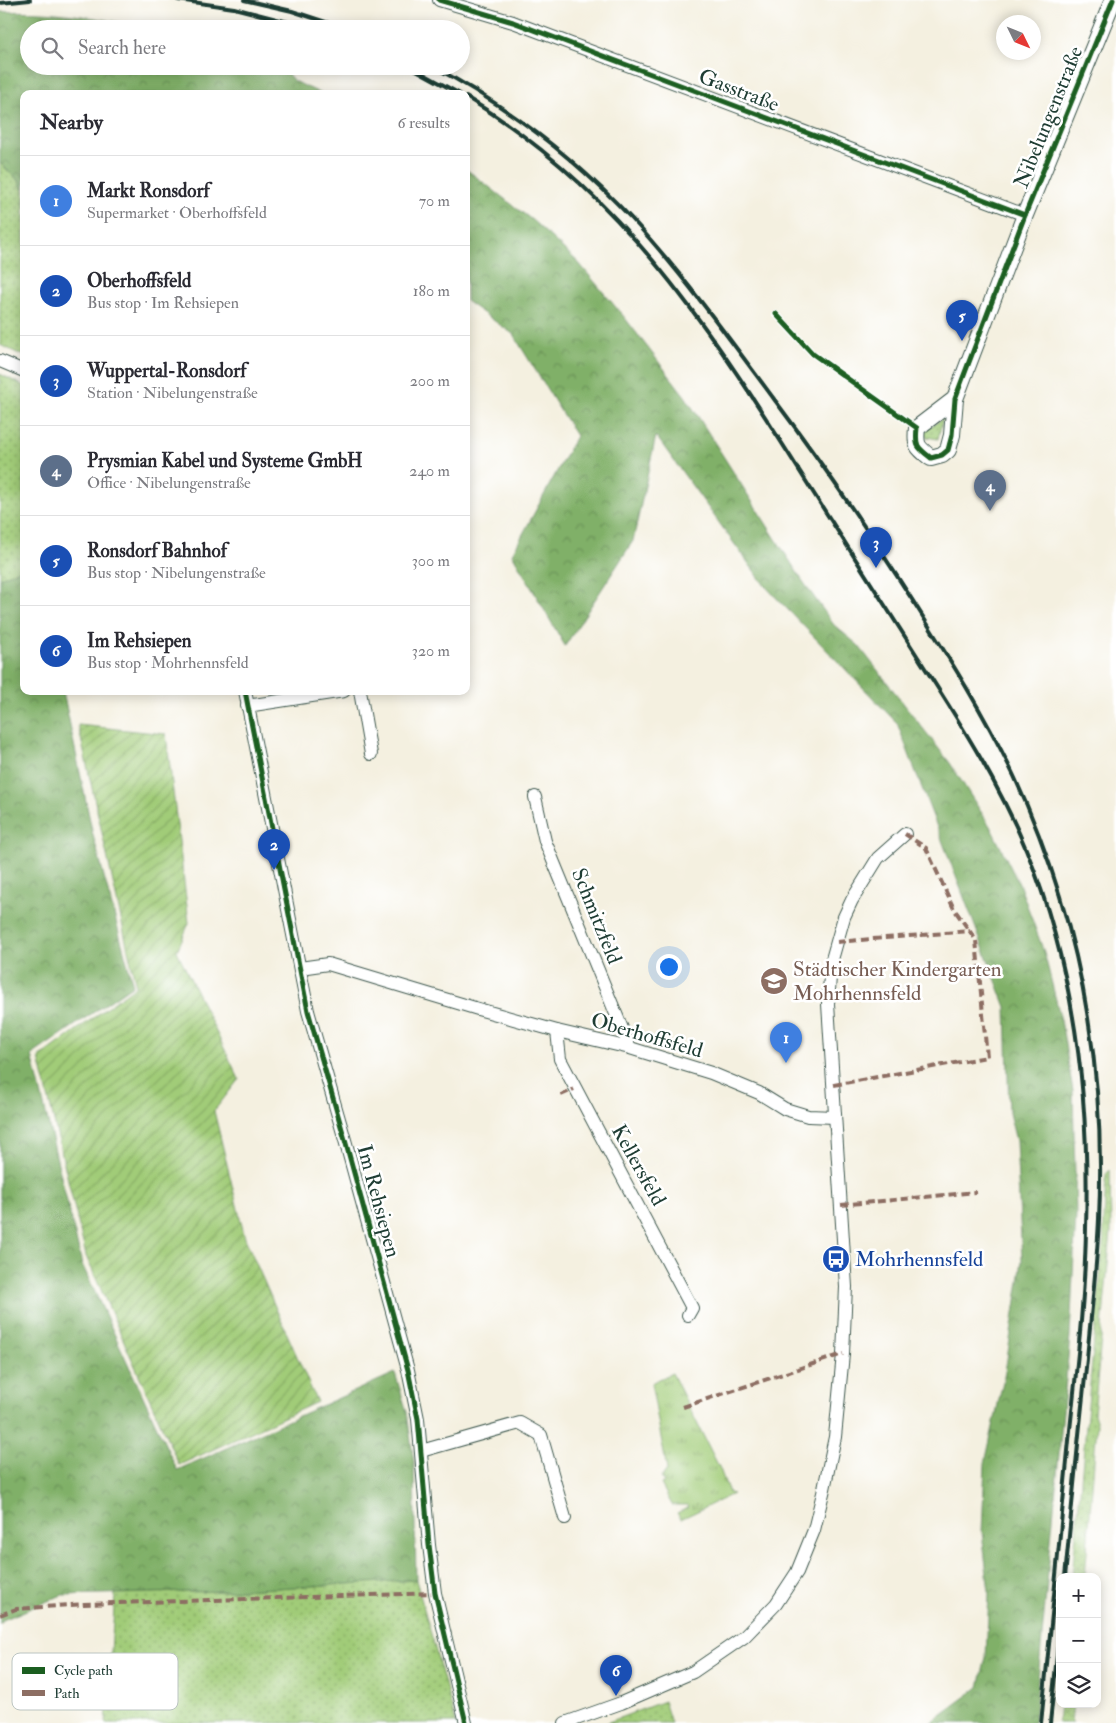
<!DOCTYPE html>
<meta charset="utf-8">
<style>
body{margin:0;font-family:"IM FELL Double Pica",serif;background:#f7f7f7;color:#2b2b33}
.controls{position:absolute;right:15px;bottom:15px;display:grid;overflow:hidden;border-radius:10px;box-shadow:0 2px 12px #0003}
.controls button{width:45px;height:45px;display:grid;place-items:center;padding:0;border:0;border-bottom:1px solid #e1e1e2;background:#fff;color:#2b2b33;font:25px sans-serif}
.compass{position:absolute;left:996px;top:15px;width:45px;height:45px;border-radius:50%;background:#fff;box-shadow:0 2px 12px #0003;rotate:133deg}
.you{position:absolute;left:668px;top:966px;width:18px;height:18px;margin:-12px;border:4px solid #fff;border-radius:50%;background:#1a73e8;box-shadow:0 0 0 8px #1a73e833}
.badge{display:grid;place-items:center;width:32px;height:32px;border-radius:50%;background:#0b8043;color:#fff;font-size:16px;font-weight:700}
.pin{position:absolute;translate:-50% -41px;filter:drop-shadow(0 1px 2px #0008)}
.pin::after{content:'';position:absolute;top:26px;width:18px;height:15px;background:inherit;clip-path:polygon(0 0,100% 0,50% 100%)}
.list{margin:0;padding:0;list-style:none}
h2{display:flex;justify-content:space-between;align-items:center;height:65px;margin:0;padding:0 20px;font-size:21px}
h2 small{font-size:16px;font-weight:400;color:#7c7c81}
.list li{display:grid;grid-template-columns:32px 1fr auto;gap:15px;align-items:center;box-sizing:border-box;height:90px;padding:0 20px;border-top:1px solid #e1e1e2}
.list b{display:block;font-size:19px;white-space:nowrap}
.list p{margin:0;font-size:16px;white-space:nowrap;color:#7c7c81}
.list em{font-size:16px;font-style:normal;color:#7c7c81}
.icon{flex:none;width:28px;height:28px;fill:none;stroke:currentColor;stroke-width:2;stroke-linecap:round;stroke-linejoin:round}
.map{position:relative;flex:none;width:1116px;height:1723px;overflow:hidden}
.search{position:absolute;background:#fff;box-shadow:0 2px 12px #0003;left:20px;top:20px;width:450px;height:55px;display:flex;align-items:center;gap:12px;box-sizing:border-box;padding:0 18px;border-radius:28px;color:#7c7c81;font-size:19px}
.panel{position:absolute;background:#fff;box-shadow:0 2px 12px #0003;left:20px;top:90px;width:450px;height:605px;border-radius:10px}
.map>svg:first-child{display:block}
.grass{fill:url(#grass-dots);stroke:#608456}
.forest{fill:url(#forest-crowns);stroke:#50764e}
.park{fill:url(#park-tufts);stroke:#608456}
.garden{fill:url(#garden-furrows);stroke:#608456}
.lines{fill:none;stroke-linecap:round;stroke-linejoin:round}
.minor-casing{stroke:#3f584e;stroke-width:14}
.tertiary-casing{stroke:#3f584e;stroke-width:18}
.minor{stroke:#fff;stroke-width:12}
.tertiary{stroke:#fff;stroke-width:16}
.rail{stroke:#1f3d34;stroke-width:4}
.quiet{stroke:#8d6e63;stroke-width:4;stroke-dasharray:8 4;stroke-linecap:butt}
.cycleway-casing{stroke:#fff;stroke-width:8}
.cycleway{stroke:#1b5e20;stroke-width:5}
.labels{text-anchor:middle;stroke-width:5;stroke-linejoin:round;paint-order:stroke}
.street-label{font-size:21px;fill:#1f3d34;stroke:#fff}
.education-label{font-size:21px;fill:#785e54;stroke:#fff;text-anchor:start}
.transit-label{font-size:21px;fill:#164399;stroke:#fff;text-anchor:start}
.key{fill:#fff;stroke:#bcc5c2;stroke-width:1}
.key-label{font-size:14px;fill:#1f3d34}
</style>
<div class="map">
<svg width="1116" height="1723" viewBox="0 0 1116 1723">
<defs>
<pattern id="grass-dots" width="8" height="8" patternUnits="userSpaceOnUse" patternTransform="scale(1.25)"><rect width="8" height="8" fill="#a1cc78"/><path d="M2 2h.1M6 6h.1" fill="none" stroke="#83a763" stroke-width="1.8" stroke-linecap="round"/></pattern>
<pattern id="forest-crowns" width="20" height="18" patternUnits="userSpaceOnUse" patternTransform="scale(1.25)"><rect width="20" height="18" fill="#80b068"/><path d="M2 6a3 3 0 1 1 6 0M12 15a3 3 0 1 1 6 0" fill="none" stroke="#689056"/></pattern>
<pattern id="park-tufts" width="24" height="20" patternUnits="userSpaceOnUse" patternTransform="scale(1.25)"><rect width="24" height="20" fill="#a1cc78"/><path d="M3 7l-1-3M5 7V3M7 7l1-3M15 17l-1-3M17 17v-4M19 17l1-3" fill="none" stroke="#83a763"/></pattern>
<pattern id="garden-furrows" width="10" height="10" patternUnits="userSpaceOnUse" patternTransform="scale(1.25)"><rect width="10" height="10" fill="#a1cc78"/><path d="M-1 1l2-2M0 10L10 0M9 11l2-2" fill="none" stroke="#83a763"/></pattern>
</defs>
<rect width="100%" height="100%" fill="#fff"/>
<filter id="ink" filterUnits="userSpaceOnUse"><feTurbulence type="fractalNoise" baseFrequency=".02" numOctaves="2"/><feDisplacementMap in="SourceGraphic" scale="10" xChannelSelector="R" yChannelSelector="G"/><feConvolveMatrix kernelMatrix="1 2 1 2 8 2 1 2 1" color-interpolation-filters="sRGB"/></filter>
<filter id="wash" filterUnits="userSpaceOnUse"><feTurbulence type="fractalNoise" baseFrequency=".0096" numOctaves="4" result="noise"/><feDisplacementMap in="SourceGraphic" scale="20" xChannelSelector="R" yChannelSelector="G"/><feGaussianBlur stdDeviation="1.12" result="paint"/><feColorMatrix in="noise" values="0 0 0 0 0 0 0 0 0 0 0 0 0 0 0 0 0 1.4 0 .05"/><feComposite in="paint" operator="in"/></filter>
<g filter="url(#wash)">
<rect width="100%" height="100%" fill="#f4f0e0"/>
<g class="grass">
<polygon points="0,163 19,181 24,192 24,356 0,345"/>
<polygon points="0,374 24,386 24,568 0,578"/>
<polygon points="943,418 938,439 927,437 924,432"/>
<polygon points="1110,1170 1111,1232 1094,1414 1097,1424 1085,1577 1072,1577 1103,1244 1106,1174"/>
<polygon points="416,1580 456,1723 106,1723 115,1594 223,1591"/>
<polygon points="664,1701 671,1723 606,1723"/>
<polygon points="1060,1704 1073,1704 1071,1722 1073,1723 1058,1723"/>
</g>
<g class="forest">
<path d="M0,12c50,-3 102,6 151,17h-122v37h241l16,6 8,9 28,13h-298v98l-5,-11 -19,-18z"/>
<polygon points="466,169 532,220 578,262 625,318 685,396 802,580 834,625 858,645 950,763 990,826 1020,886 1044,952 1061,1020 1073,1091 1076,1215 1070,1336 1034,1723 930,1723 979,1687 986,1657 989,1592 982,1532 985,1463 1005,1372 1022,1261 1016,1141 1009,1113 1006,1007 897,723 765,586 656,436 633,541 565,646 512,554 576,436 513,334 466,301"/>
<polygon points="24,568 24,691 63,691 93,835 133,985 32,1055 82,1264 177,1470 395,1373 407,1412 414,1463 416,1580 223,1591 62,1595 3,1620 0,1624 0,578"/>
</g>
<polygon class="park" points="672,1373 720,1469 729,1493 733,1494 681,1519 677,1513 689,1507 688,1505 672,1505 661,1484 664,1482 661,1478 667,1470 651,1383"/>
<polygon class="garden" points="78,725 166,734 189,923 177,951 239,1079 214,1111 245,1238 317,1402 179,1465 86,1256 39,1058 136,986"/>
</g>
<g filter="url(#ink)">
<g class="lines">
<g class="minor-casing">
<g id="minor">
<polyline points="439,0 513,22 1025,215"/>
<polyline points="0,361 24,371"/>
<polyline points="245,691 308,1011 345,1140 408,1370 418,1419 429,1545 435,1593 466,1723"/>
<polyline points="360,691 371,754"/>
<polyline points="247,706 344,691"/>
<polyline points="535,797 545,841 630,1048"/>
<polyline points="300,968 328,964 478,1009 557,1031 630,1048 711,1073 759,1093 785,1109 808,1116 835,1117"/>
<polyline points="557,1031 560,1059 692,1308 688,1315"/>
<polyline points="421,1451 520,1423 541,1435 565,1518"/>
<polyline points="565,1723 621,1703 693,1672 744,1637 776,1604 797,1572 814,1530 824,1489 835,1437 843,1354 846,1287 828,1004 831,963 844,917 852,900 878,858 905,834"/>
</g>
</g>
<g class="tertiary-casing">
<path id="tertiary" d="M955,399l-38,29c-2,18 0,19 14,30l11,-3 6,-5 4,-15 3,-36 14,-37 56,-147 88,-215"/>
</g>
<use href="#minor" class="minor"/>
<use href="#tertiary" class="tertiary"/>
<g class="rail">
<polyline points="178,0 234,8 315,29"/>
<polyline points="244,0 292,11 347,29"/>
<polyline points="0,3 30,0"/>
<polyline points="409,66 460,94"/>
<path d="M432,66c76,40 143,92 201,154 51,56 96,118 141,179 49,65 95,133 139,202 36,57 72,114 101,175 35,76 61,159 74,242 11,66 14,134 11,201 -2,47 -8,93 -12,140 -8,72 -15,145 -22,218"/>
<path d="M466,97c158,95 248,238 343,389 38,60 76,119 114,179 38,59 76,119 103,184 49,120 64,250 60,379 -1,68 -9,135 -16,202 -9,98 -19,195 -29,293"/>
<polyline points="1050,1723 1060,1627"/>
</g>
<g class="quiet">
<polyline points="837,942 970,931"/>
<polyline points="834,1085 987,1057 976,940 954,909 926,848 905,834"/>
<polyline points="561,1095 574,1089"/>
<polyline points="841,1205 976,1192"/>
<polyline points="683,1407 843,1354"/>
<polyline points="0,1615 16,1609 84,1604 435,1593"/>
</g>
<g class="cycleway-casing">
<g id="cycleway">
<polyline points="439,0 513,22 1025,215"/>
<path d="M776,314l37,40 104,74c-2,18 0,19 14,30l11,-3 6,-5 4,-15 3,-36 14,-37 56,-147 88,-215"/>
<polyline points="245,691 308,1011 345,1140 408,1370 418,1419 429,1545 435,1593 466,1723"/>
</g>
</g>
<use href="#cycleway" class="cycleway"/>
</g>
</g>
<defs>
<g id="school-disc" transform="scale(1.4375)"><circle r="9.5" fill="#8d6e63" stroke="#fff"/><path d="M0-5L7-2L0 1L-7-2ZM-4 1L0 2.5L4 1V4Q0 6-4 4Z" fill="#fff"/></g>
<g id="bus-disc" transform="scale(1.4375)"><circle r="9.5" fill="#1a4fb4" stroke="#fff"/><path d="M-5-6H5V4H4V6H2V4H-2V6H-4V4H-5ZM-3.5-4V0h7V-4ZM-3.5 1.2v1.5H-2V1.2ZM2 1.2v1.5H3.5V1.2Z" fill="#fff"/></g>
</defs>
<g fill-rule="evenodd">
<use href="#school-disc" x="774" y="981"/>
<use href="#bus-disc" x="836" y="1259"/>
</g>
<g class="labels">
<g class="street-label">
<text transform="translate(739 90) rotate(21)" y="7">Gasstraße</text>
<text transform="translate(1048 117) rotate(-68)" y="7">Nibelungenstraße</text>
<text transform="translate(597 916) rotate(68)" y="7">Schmitzfeld</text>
<text transform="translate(647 1035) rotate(16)" y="7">Oberhoffsfeld</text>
<text transform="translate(639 1165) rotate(61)" y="7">Kellersfeld</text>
<text transform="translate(379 1201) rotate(75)" y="7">Im Rehsiepen</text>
</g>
<g class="education-label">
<text x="793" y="976">Städtischer Kindergarten<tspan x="793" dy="24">Mohrhennsfeld</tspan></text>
</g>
<g class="transit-label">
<text x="855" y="1266">Mohrhennsfeld</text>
</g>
</g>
<rect x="12" y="1653" width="166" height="57" rx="8" class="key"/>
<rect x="22" y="1667" width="23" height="7" fill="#1b5e20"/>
<rect x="22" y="1690" width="23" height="6" fill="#8d6e63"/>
<g class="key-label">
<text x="54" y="1675">Cycle path</text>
<text x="54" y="1698">Path</text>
</g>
</svg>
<div class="controls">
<button>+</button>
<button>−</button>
<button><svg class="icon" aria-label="layers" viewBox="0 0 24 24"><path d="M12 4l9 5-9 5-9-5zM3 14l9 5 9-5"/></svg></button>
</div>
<svg class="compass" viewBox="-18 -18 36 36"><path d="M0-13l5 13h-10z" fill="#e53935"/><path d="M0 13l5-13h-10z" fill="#7c7c81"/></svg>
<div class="you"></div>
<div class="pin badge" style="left:786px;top:1063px;background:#3f7fe0">1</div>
<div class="pin badge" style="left:274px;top:870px;background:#1a4fb4">2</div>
<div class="pin badge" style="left:876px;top:568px;background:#1a4fb4">3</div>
<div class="pin badge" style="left:990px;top:511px;background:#5c6f8a">4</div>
<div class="pin badge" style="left:962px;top:341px;background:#1a4fb4">5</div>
<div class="pin badge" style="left:616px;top:1696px;background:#1a4fb4">6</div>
<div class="search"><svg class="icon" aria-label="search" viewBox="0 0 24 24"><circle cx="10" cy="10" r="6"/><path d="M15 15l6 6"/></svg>Search here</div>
<section class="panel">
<h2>Nearby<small>6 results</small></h2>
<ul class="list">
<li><span class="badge" style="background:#3f7fe0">1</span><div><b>Markt Ronsdorf</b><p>Supermarket · Oberhoffsfeld</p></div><em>70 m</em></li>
<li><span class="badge" style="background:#1a4fb4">2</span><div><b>Oberhoffsfeld</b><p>Bus stop · Im Rehsiepen</p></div><em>180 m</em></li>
<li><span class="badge" style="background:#1a4fb4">3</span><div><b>Wuppertal-Ronsdorf</b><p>Station · Nibelungenstraße</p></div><em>200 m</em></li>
<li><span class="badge" style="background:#5c6f8a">4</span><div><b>Prysmian Kabel und Systeme GmbH</b><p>Office · Nibelungenstraße</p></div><em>240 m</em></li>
<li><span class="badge" style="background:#1a4fb4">5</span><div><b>Ronsdorf Bahnhof</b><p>Bus stop · Nibelungenstraße</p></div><em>300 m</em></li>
<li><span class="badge" style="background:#1a4fb4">6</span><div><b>Im Rehsiepen</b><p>Bus stop · Mohrhennsfeld</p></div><em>320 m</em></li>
</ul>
</section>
</div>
